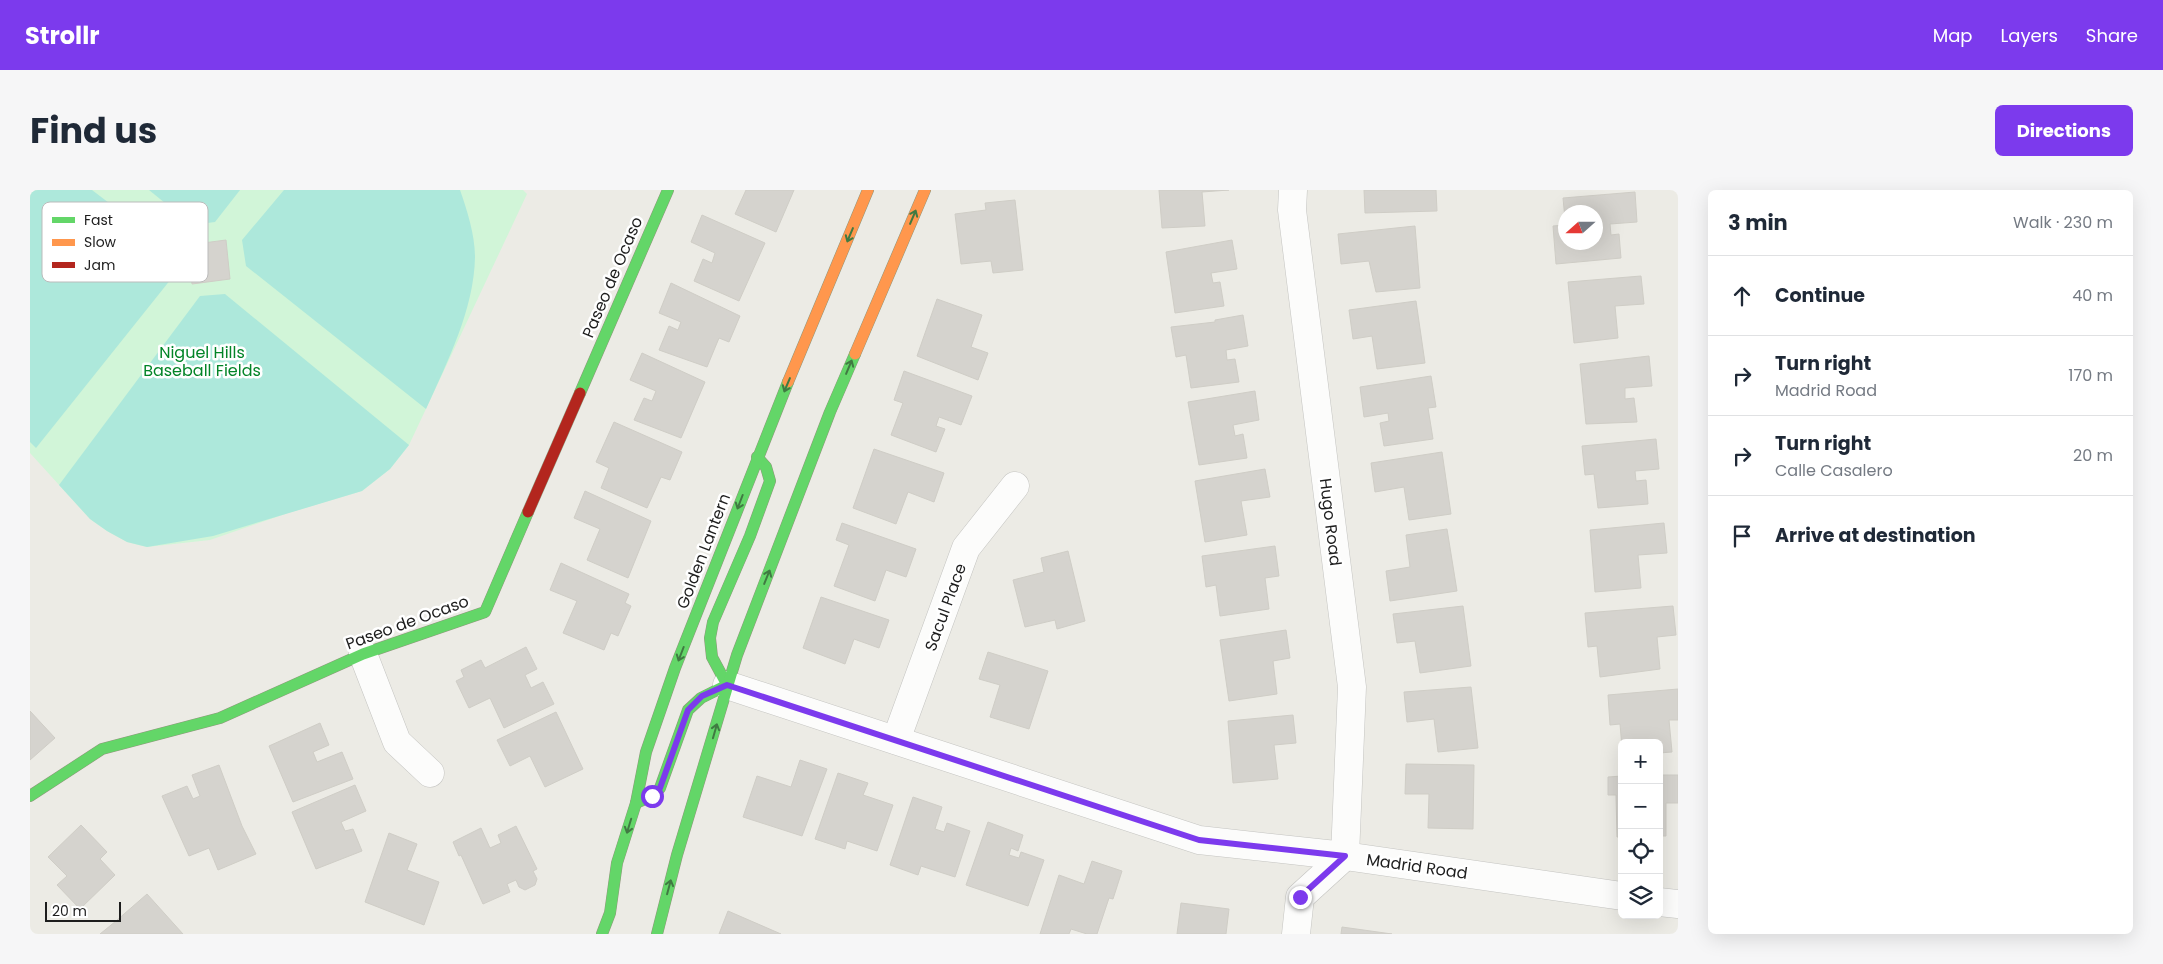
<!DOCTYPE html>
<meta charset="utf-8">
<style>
body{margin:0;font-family:Poppins,sans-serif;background:#f6f6f7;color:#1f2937}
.controls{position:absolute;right:15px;bottom:15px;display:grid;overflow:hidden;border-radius:8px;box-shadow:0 5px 20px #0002}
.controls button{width:45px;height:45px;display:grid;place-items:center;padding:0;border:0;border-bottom:1px solid #e0e1e3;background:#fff;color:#1f2937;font:25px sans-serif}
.compass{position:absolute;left:1528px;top:15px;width:45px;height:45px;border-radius:50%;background:#fff;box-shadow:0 5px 20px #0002;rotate:249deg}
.scale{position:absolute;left:15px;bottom:12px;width:76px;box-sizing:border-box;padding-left:5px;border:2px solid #1d1d1d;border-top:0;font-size:14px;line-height:18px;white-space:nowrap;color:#1d1d1d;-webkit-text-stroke:4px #fff;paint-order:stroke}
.stop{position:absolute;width:15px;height:15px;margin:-11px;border:4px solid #7c3aed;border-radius:50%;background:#fff}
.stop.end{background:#7c3aed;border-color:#fff;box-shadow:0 1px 5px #0008}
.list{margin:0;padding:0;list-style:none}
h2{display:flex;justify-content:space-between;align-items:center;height:65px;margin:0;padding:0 20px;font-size:21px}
h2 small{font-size:16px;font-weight:400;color:#747a83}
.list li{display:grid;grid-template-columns:32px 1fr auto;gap:15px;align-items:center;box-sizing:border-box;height:80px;padding:0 20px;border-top:1px solid #e0e1e3}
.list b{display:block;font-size:19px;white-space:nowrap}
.list p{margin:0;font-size:16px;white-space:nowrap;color:#747a83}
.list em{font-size:16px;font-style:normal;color:#747a83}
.icon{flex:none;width:28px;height:28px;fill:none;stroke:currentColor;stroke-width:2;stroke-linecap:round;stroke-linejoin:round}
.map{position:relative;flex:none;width:1648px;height:744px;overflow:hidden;border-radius:8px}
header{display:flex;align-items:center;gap:30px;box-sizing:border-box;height:70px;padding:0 25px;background:#7c3aed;color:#fff}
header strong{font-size:24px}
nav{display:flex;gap:28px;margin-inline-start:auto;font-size:18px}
.intro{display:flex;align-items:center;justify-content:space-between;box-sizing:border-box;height:120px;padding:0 30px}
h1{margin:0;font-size:35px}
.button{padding:12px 22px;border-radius:8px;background:#7c3aed;color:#fff;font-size:18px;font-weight:700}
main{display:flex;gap:30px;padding:0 30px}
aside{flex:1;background:#fff;border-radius:8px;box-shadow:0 5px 20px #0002}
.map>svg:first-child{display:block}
.park{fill:#d1f5d8}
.pitch{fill:#ade8db}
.building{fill:#d5d3ce;stroke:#cfcdc6}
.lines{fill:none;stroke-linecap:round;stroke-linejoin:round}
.street-casing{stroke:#c4c4c1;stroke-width:29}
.fast-casing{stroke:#90977c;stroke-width:12}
.slow-casing{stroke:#90977c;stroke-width:12}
.jam-casing{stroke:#90977c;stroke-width:12}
.street{stroke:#fcfcfb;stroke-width:28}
.fast{stroke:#63d668;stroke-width:11}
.slow{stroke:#ff974d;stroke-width:11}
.jam{stroke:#b3261e;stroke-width:11}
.oneway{stroke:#407a42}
.route{stroke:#7c3aed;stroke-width:6}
.labels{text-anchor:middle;stroke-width:5;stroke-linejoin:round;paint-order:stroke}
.street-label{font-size:16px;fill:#1d1d1d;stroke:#fff}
.park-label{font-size:16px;fill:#028427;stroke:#fff}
.key{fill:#fff;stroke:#bbb;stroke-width:1}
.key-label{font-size:14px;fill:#1d1d1d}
</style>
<header>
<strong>Strollr</strong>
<nav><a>Map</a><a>Layers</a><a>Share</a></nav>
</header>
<div class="intro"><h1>Find us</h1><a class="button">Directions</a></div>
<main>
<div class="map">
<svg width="1648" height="744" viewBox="0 0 1648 744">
<rect width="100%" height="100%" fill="#ecebe5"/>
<polygon class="park" points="0,0 493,0 497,4 379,255 360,279 332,301 258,323 180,350 117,357 97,352 77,341 60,329 0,263"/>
<g class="pitch">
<polygon points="0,0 62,0 142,61 145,84 6,258 0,252"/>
<polygon points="119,0 210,0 185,32 162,35"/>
<path d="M254,0h176c7,20 15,45 15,67 -1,53 -28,105 -49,152l-180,-143 -4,-26z"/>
<polygon points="195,104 379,255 360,279 332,301 183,346 117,357 97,352 77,341 60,329 29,295 170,106"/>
</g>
<g class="building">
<polygon points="716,0 764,0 746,42 705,24"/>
<polygon points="1129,0 1199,0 1172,2 1175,36 1132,38"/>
<polygon points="1334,0 1406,0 1407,21 1335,23"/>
<polygon points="1605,2 1607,32 1580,34 1581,45 1589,44 1591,68 1526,74 1523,36 1536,35 1536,52 1566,52 1566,22 1536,22 1535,29 1533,8"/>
<polygon points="985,10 993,80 963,83 961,71 931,74 925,24 956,20 955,13"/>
<polygon points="672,25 735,53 709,111 664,91 673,69 682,73 685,63 661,52"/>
<polygon points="1385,36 1390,98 1346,102 1339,71 1311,74 1308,44"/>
<polygon points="196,50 200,89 162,94 158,55"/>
<polygon points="1202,50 1207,79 1181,83 1183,93 1190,92 1194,116 1145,123 1136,62"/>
<polygon points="1611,86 1614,114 1585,116 1588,148 1544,153 1538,92"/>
<polygon points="641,93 710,126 699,152 689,148 677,177 629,160 639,136 648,140 651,132 629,123"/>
<polygon points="907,109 952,125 941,157 958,163 948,190 887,166"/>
<polygon points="1386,111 1395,173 1347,179 1342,146 1323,149 1319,120"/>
<polygon points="1213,125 1218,156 1196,160 1197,170 1205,169 1209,192 1161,198 1156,165 1146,167 1141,137 1185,132 1185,130"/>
<polygon points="612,163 675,192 651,248 604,230 614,208 622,211 626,201 600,190"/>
<polygon points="1619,166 1622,196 1595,198 1595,209 1604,208 1607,232 1556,234 1550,174"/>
<polygon points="874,181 942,206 931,235 909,227 906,236 915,239 906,262 861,245 873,213 864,210"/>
<polygon points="1401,186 1406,217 1398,218 1403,249 1354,256 1350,233 1359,231 1358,223 1334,227 1330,197"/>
<polygon points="1225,201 1229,230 1203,235 1205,246 1213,244 1217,268 1169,275 1158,212"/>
<polygon points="584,232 652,262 640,290 631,287 617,318 571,298 579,278 566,272"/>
<polygon points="1626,249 1629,279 1605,281 1606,291 1616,290 1618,314 1568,318 1564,284 1555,285 1552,256"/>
<polygon points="844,259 914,283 904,312 878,302 866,334 823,318"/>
<polygon points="1412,262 1421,324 1379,330 1374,297 1345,302 1341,273"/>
<polygon points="1235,279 1240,307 1211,311 1217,345 1175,352 1165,291"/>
<polygon points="555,301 621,331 598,388 557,370 570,339 544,328"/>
<polygon points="812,333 886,359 876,387 856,380 845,411 804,396 819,355 806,350"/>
<polygon points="1634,333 1637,363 1608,365 1611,398 1565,402 1560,340"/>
<polygon points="1417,339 1427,401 1360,411 1356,381 1380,377 1376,345"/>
<polygon points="1245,356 1249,386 1235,388 1239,419 1190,426 1186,395 1176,397 1172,366"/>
<polygon points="1038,361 1055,431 1027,439 1025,430 995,437 983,390 1014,382 1011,368"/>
<polygon points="531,373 599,404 595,413 601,416 588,446 581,443 574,460 533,443 547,411 520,400"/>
<polygon points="791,407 859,430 849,458 824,449 815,474 773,458"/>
<polygon points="1433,416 1441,476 1390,483 1385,451 1367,453 1363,424"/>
<polygon points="1643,416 1646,445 1627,447 1630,479 1570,487 1567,456 1558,457 1555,423"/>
<polygon points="1256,440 1260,468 1243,471 1247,504 1199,511 1190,450"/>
<polygon points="496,457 507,479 495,485 501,498 513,492 524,514 474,538 460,508 439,518 426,491 434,487 431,480 451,470 455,478"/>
<polygon points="958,462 1018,481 999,539 960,527 970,495 949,489"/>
<polygon points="1441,497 1448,558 1408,562 1404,529 1377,532 1374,502"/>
<polygon points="1648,499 1648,530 1639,530 1642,562 1629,563 1629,553 1592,553 1592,557 1590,534 1580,535 1578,505"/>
<polygon points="0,521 25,548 0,570"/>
<polygon points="526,522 553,579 515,597 500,566 480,576 467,550"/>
<polygon points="1263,525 1266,553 1244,555 1248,589 1203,593 1198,531"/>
<polygon points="290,533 299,555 283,562 287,572 312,562 323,589 263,612 239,556"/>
<polygon points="770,570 797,579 772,646 713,627 727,586 761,597"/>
<polygon points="1376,574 1444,575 1443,639 1398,638 1399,604 1375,604"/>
<polygon points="189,575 212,636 226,664 188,680 179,658 159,666 132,606 157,596 163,609 170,606 162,585"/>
<polygon points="808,583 838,593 833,605 863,615 847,661 817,651 815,659 785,649"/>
<polygon points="1629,585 1648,585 1648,613 1636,613 1636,646 1629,646"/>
<polygon points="1592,586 1592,647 1587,647 1586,605 1578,605 1578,587"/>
<polygon points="325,595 336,621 311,632 315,641 323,639 332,661 286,679 262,622"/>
<polygon points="883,607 912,617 905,639 914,642 917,633 940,641 925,687 891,676 888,685 860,675"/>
<polygon points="958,632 993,645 988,661 981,658 979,665 989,668 991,662 1014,670 998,716 936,695"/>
<polygon points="51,635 77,662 70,669 85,685 50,719 27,695 37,686 18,667"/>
<polygon points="486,636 507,679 503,681 507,689 505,695 495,700 489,697 486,690 477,694 480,702 453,714 431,665 429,666 423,652 451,638 460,658 471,653 468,645"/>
<polygon points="359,643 387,654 377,680 409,692 394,735 335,712"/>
<polygon points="1062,671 1092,681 1083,709 1079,708 1067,744 1057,744 1041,739 1039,744 1010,744 1029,685 1054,694"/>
<polygon points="117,704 153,744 70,744 86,731"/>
<polygon points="1151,713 1199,719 1196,744 1147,744"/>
<polygon points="698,721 751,744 689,744"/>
<polygon points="1312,737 1362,744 1311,744"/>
</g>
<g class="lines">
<g class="street-casing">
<g id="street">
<polyline points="1263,0 1262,20 1322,497 1315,666 1270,707 1266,744"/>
<polyline points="333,464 367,552 400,583"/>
<polyline points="697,495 1169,650 1315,666 1592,706"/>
<polyline points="866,550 936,358 985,296"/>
<polyline points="1629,712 1648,714"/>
</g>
</g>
<g class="fast-casing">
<g id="fast">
<polyline points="550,203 638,0"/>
<polyline points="0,606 72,559 190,528 333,464 455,422 498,322"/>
<polyline points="606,613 622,606 630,598 658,520 671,508 697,495 682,467 680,448 683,432 720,346 740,291 736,277 727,267"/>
<polyline points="572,744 580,723 587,673 606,613 616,562 645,478 758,192"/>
<polyline points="627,744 647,665 707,465 800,222 825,164"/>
</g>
</g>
<g class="slow-casing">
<g id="slow">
<polyline points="825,164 895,0"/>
<polyline points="758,192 838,0"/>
</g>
</g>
<g class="jam-casing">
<polyline id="jam" points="498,322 550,203"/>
</g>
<use href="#street" class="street"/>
<use href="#fast" class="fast"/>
<use href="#slow" class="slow"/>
<use href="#jam" class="jam"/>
</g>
<defs><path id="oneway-shaft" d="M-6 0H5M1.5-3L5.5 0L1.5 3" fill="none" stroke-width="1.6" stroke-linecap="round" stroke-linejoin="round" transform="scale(1.25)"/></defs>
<g class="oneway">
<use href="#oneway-shaft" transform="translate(883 27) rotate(-67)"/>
<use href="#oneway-shaft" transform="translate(820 45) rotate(113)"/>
<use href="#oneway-shaft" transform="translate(819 177) rotate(-67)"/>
<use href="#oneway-shaft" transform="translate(757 195) rotate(113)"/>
<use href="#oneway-shaft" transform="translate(710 312) rotate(111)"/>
<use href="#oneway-shaft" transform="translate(737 387) rotate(-68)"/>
<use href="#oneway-shaft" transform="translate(651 464) rotate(111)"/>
<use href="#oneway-shaft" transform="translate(685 541) rotate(-74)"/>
<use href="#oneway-shaft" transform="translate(599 636) rotate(107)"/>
<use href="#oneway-shaft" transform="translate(639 697) rotate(-75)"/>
</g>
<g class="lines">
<polyline class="route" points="622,606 630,598 658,520 672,506 697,495 1169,650 1315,666 1270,707"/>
</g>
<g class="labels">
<g class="street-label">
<text transform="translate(582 87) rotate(-67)" y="6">Paseo de Ocaso</text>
<text transform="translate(1301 332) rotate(83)" y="6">Hugo Road</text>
<text transform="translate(673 361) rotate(-69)" y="6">Golden Lantern</text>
<text transform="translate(915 417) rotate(-70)" y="6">Sacul Place</text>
<text transform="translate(377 432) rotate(-20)" y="6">Paseo de Ocaso</text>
<text transform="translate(1387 676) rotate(8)" y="6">Madrid Road</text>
</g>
<g class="park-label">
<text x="172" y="168">Niguel Hills<tspan x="172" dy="18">Baseball Fields</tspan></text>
</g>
</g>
<rect x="12" y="12" width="166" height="80" rx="8" class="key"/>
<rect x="22" y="27" width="23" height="6" fill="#63d668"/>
<rect x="22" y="49" width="23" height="7" fill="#ff974d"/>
<rect x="22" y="72" width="23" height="6" fill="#b3261e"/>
<g class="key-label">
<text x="54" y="35">Fast</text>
<text x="54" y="57">Slow</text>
<text x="54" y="80">Jam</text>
</g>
</svg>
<div class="controls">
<button>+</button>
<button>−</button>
<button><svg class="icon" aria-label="locate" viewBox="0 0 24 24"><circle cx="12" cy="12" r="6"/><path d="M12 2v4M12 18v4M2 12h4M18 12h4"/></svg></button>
<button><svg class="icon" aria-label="layers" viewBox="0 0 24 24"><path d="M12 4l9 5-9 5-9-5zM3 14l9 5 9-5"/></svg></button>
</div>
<svg class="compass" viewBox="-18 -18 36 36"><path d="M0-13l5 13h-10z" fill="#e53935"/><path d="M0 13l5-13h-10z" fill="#747a83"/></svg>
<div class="scale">20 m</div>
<div class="stop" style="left:622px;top:606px"></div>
<div class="stop end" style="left:1270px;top:707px"></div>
</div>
<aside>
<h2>3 min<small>Walk · 230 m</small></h2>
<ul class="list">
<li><svg class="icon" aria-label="ahead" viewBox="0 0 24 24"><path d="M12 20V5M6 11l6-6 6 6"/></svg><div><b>Continue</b></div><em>40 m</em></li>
<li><svg class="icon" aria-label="right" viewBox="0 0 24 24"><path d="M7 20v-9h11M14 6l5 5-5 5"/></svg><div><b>Turn right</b><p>Madrid Road</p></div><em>170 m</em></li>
<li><svg class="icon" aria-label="right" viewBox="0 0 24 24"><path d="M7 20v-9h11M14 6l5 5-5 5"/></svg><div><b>Turn right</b><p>Calle Casalero</p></div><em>20 m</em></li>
<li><svg class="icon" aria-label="arrive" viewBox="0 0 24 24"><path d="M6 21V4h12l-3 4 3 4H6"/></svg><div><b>Arrive at destination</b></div></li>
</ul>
</aside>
</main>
